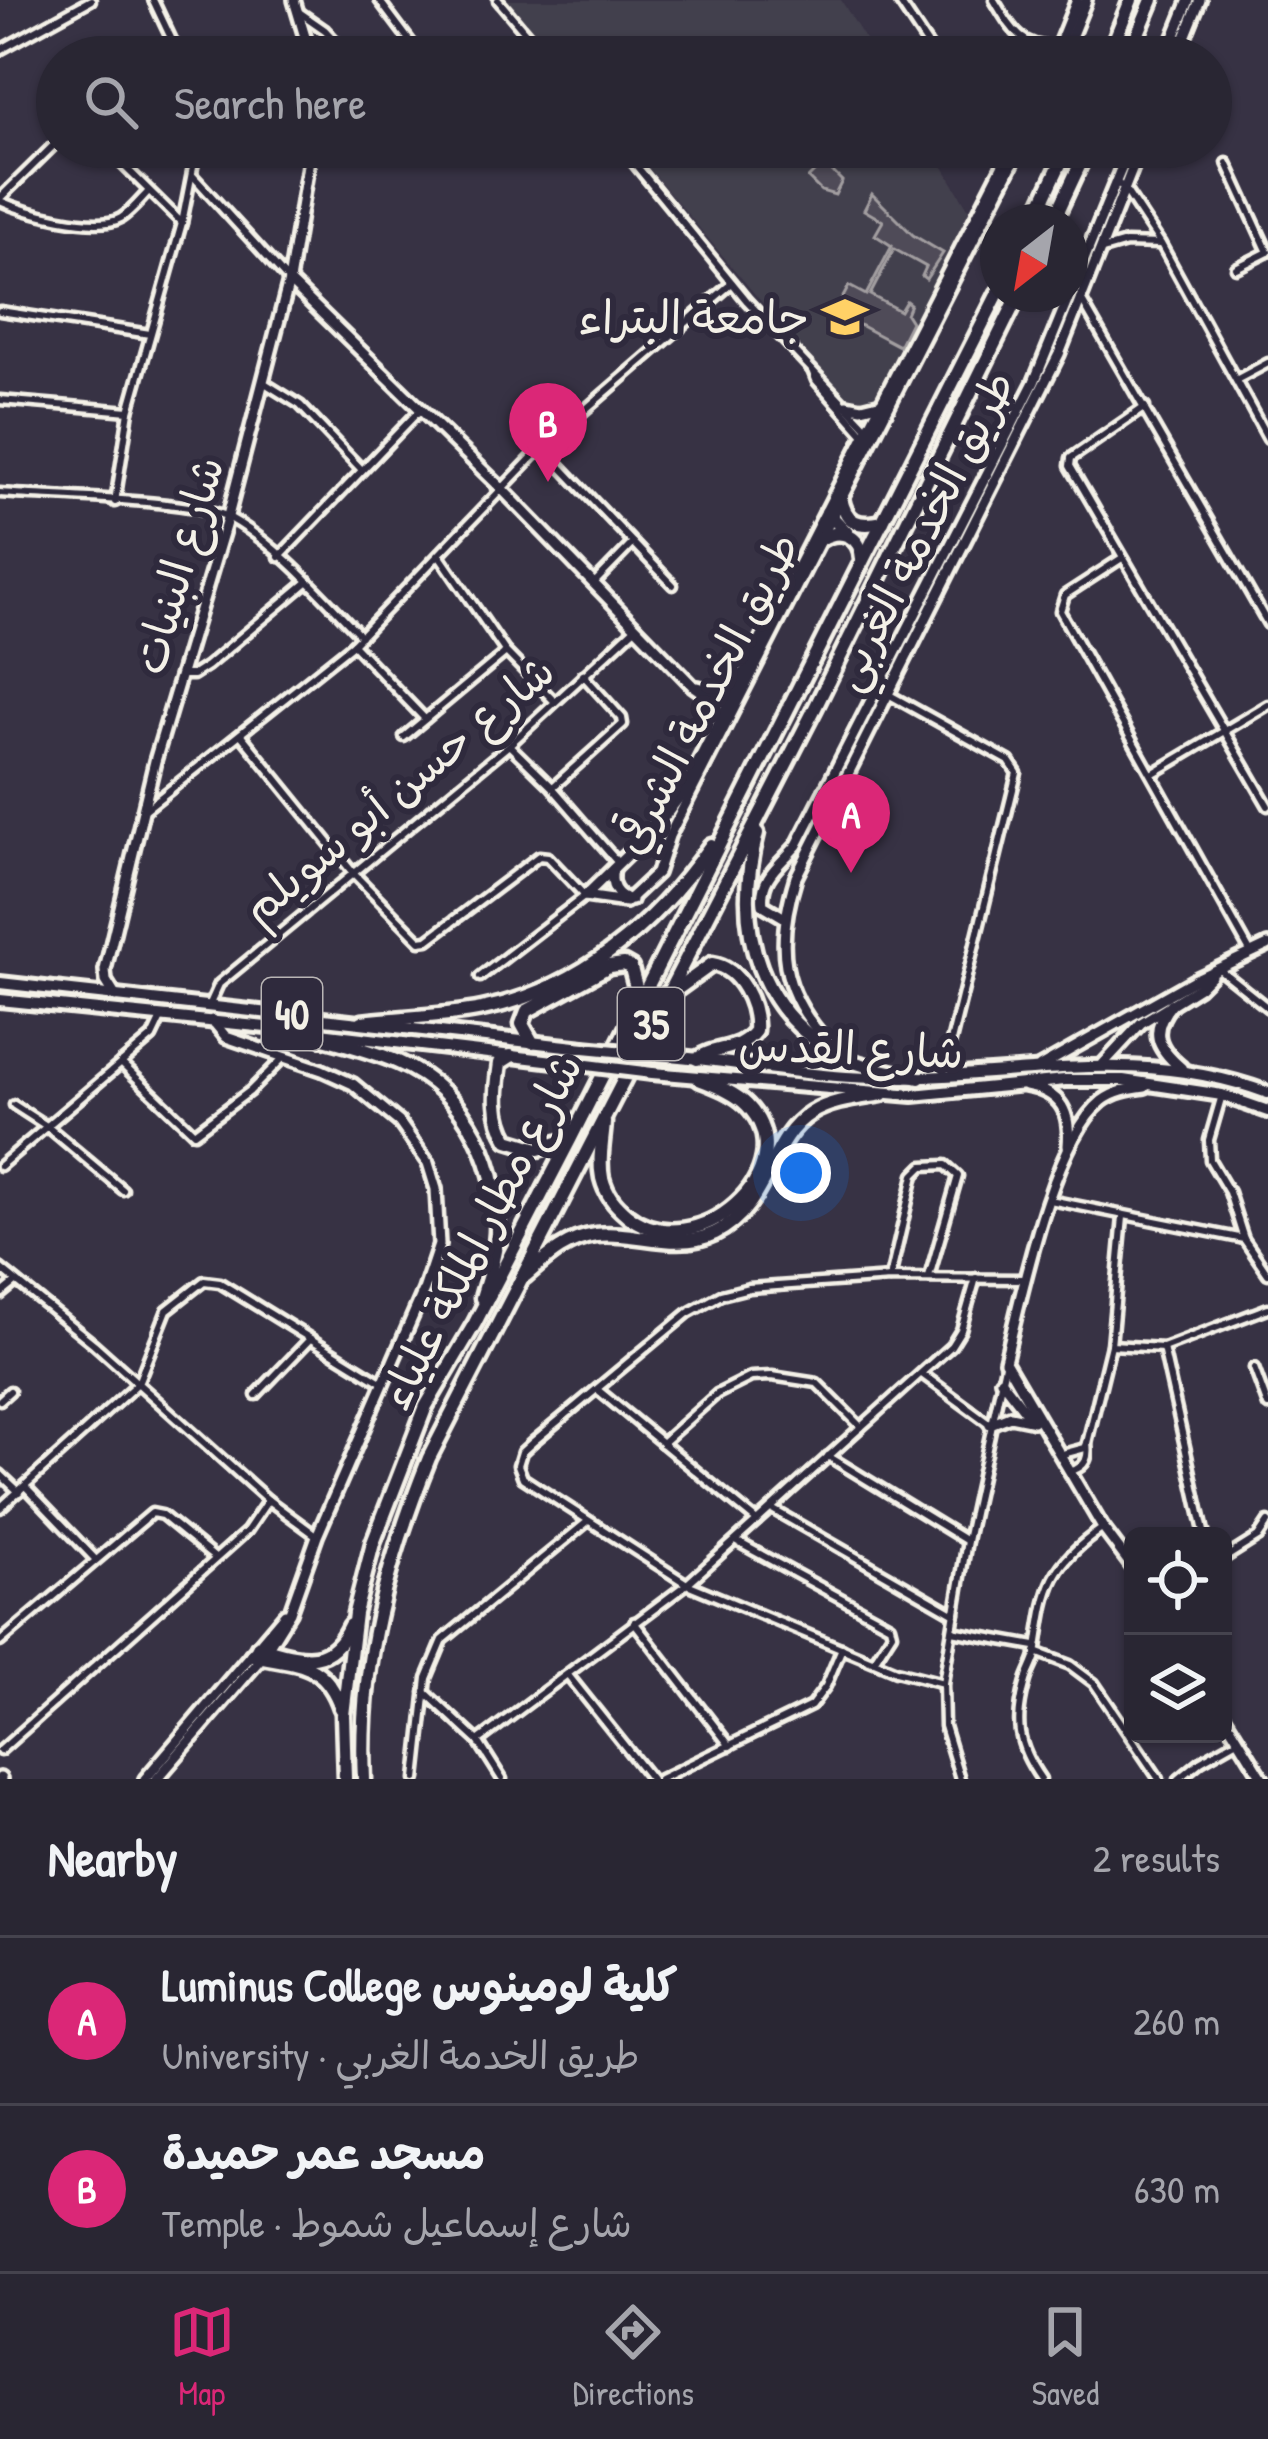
<!DOCTYPE html>
<meta charset="utf-8">
<style>
body{margin:0;font-family:"Patrick Hand","Playpen Sans Arabic",sans-serif;background:#35323f;color:#f1f3f6}
.controls{position:absolute;right:36px;bottom:36px;display:grid;overflow:hidden;border-radius:18px;box-shadow:0 3px 9px #0004}
.controls button{width:108px;height:108px;display:grid;place-items:center;padding:0;border:0;border-bottom:3px solid #45434e;background:#292633;color:#f1f3f6;font:60px sans-serif}
.compass{position:absolute;left:980px;top:204px;width:108px;height:108px;border-radius:50%;background:#292633;box-shadow:0 3px 9px #0004;rotate:211deg}
.you{position:absolute;left:801px;top:1173px;width:42px;height:42px;margin:-30px;border:9px solid #fff;border-radius:50%;background:#1a73e8;box-shadow:0 0 0 18px #1a73e833}
.badge{display:grid;place-items:center;width:78px;height:78px;border-radius:50%;background:#db2777;color:#fff;font-size:39px;font-weight:700}
.pin{position:absolute;translate:-50% -99px;filter:drop-shadow(0 3px 6px #0008)}
.pin::after{content:'';position:absolute;top:63px;width:42px;height:36px;background:inherit;clip-path:polygon(0 0,100% 0,50% 100%)}
.list{margin:0;padding:0;list-style:none}
h2{display:flex;justify-content:space-between;align-items:center;height:156px;margin:0;padding:0 48px;font-size:51px}
h2 small{font-size:39px;font-weight:400;color:#a5a5ac}
.list li{display:grid;grid-template-columns:78px 1fr auto;gap:36px;align-items:center;box-sizing:border-box;height:168px;padding:0 48px;border-top:3px solid #45434e}
.list b{display:block;font-size:45px;white-space:nowrap}
.list p{margin:0;font-size:39px;white-space:nowrap;color:#a5a5ac}
.list em{font-size:39px;font-style:normal;color:#a5a5ac}
.icon{flex:none;width:66px;height:66px;fill:none;stroke:currentColor;stroke-width:2;stroke-linecap:round;stroke-linejoin:round}
.map{position:relative;flex:none;width:1268px;height:1779px;overflow:hidden}
.search{position:absolute;background:#292633;box-shadow:0 3px 9px #0004;left:36px;right:36px;top:36px;height:132px;display:flex;align-items:center;gap:30px;box-sizing:border-box;padding:0 42px;border-radius:66px;color:#a5a5ac;font-size:45px}
.sheet{height:492px;background:#292633}
nav{display:flex;justify-content:space-around;align-items:center;box-sizing:border-box;height:168px;border-top:3px solid #45434e;background:#292633;font-size:33px;color:#a5a5ac}
nav a{display:grid;justify-items:center;gap:6px}
nav .on{color:#db2777}
.map>svg:first-child{display:block}
.built{fill:#433f4e}
.green{fill:#504b59;stroke:#a29ea0;stroke-width:3}
.lines{fill:none;stroke-linecap:round;stroke-linejoin:round}
.minor-casing{stroke:#f4f1e8;stroke-width:15}
.tertiary-casing{stroke:#f4f1e8;stroke-width:18}
.secondary-casing{stroke:#f4f1e8;stroke-width:18}
.trunk-casing{stroke:#f4f1e8;stroke-width:20}
.motorway-casing{stroke:#f4f1e8;stroke-width:21}
.minor{stroke:#2f2a3d;stroke-width:6}
.tertiary{stroke:#2f2a3d;stroke-width:9}
.secondary{stroke:#2f2a3d;stroke-width:9}
.trunk{stroke:#2f2a3d;stroke-width:10}
.motorway{stroke:#2f2a3d;stroke-width:12}
.trunk-bridge-casing{stroke:#f4f1e8;stroke-width:20;stroke-linecap:butt}
.trunk-bridge{stroke:#2f2a3d;stroke-width:10}
.labels{text-anchor:middle;stroke-width:12;stroke-linejoin:round;paint-order:stroke}
.shield{fill:#2f2a3d;stroke:#b9b5b5;stroke-width:3}
.shield-label{font-size:42px;font-weight:bold;fill:#f4f1e8}
.poi-label{font-size:45px;fill:#f4f1e8;stroke:#2f2a3d;text-anchor:end}
.street-label{font-size:45px;fill:#f4f1e8;stroke:#2f2a3d}
</style>
<div class="map">
<svg width="1268" height="1779" viewBox="0 0 1268 1779">
<rect width="100%" height="100%" fill="#373244"/>
<filter id="ink" filterUnits="userSpaceOnUse"><feTurbulence type="fractalNoise" baseFrequency=".00833" numOctaves="2"/><feDisplacementMap in="SourceGraphic" scale="24" xChannelSelector="R" yChannelSelector="G"/><feConvolveMatrix kernelMatrix="1 2 1 2 8 2 1 2 1" color-interpolation-filters="sRGB"/></filter>
<g filter="url(#ink)">
<g class="built">
<polygon points="507,0 841,0 876,57 555,57"/>
<polygon points="631,147 931,147 969,210 864,424"/>
</g>
<g class="green">
<polygon points="793,147 808,147 842,181 835,195 821,191 808,178 814,172"/>
<polygon points="872,194 913,235 943,253 926,279 922,276 926,267 894,249 870,295 900,311 906,301 910,304 906,314 911,322 899,346 835,312 849,286 866,295 892,246 875,235 883,221 864,210"/>
</g>
<g class="lines">
<g class="minor-casing">
<g id="minor">
<polyline points="153,0 180,57"/>
<polyline points="379,0 415,48 416,57"/>
<polyline points="498,0 546,57"/>
<polyline points="898,0 936,57"/>
<path d="M994,0c17,28 27,49 63,46"/>
<polyline points="299,12 325,30 350,57"/>
<polyline points="0,50 91,0"/>
<polyline points="105,147 182,223"/>
<polyline points="621,147 747,301 867,428"/>
<polyline points="1227,163 1268,252"/>
<polyline points="193,176 288,280"/>
<polyline points="1116,182 1124,188 1161,244 1268,439"/>
<polyline points="0,198 57,142"/>
<path d="M0,201c24,11 97,31 121,17 10,-6 20,-19 28,-27"/>
<polyline points="1102,250 1126,243 1160,244"/>
<polyline points="1236,268 1268,252"/>
<polyline points="1081,299 1268,624"/>
<polyline points="0,311 150,334"/>
<polyline points="812,370 816,380 866,437"/>
<polyline points="1236,380 1268,363"/>
<polyline points="263,382 300,405 362,470"/>
<polyline points="0,400 129,411"/>
<polyline points="1145,407 1071,458 1070,466 1268,806"/>
<polyline points="542,447 673,585"/>
<path d="M0,493c48,4 195,6 230,25 47,26 94,80 131,118"/>
<polyline points="115,502 129,411 182,223 197,147"/>
<polyline points="439,555 505,651"/>
<polyline points="279,557 420,410"/>
<polyline points="1122,558 1065,595 1060,611 1251,953"/>
<polyline points="594,583 633,543"/>
<polyline points="353,644 425,719"/>
<polyline points="181,675 193,675 207,666 306,583"/>
<polyline points="888,694 1009,761 1017,773 943,1074"/>
<polyline points="242,736 353,873 420,941 428,940 539,856 548,857 585,896 480,977"/>
<polyline points="404,737 506,652 554,701"/>
<polyline points="509,745 552,787 619,864"/>
<polyline points="1152,774 1268,705"/>
<polyline points="553,787 623,724 622,718 583,675"/>
<polyline points="146,809 353,644 542,447 732,283"/>
<polyline points="1219,969 1268,1008"/>
<polyline points="209,1006 219,984 509,745 635,628"/>
<polyline points="121,1063 194,1133 250,1091 283,1058"/>
<polyline points="1222,1095 1209,1140 1210,1160 1229,1192 1244,1239 1268,1274"/>
<polyline points="14,1105 48,1127 123,1190"/>
<polyline points="0,1166 152,1037 162,1016"/>
<polyline points="1050,1200 1244,1239"/>
<polyline points="0,1268 94,1344 268,1500 317,1536"/>
<polyline points="890,1278 914,1175 923,1166 946,1165 958,1176 929,1277"/>
<polyline points="0,1295 16,1282"/>
<polyline points="1111,1345 1163,1348 1268,1308"/>
<polyline points="1163,1348 1205,1536"/>
<polyline points="1254,1368 1268,1406"/>
<polyline points="922,1374 990,1424"/>
<polyline points="598,1390 757,1521"/>
<polyline points="256,1395 310,1339"/>
<polyline points="0,1400 10,1391"/>
<polyline points="662,1443 717,1394 751,1377 772,1376 817,1383 861,1427 951,1346 961,1330 976,1278"/>
<polyline points="1059,1455 1085,1448 1087,1443"/>
<polyline points="828,1456 967,1541"/>
<path d="M1072,1471c14,-5 17,-13 15,-28l24,-98 12,-128"/>
<polyline points="0,1474 19,1492"/>
<polyline points="25,1486 95,1559"/>
<polyline points="0,1508 138,1383 167,1310 204,1281 220,1283 381,1382"/>
<polyline points="772,1509 955,1614"/>
<polyline points="736,1541 890,1625 892,1633 874,1661"/>
<polyline points="1223,1559 1258,1537 1268,1522"/>
<polyline points="634,1622 730,1746"/>
<polyline points="952,1631 1035,1646"/>
<polyline points="0,1642 152,1513 162,1515 215,1558"/>
<polyline points="1036,1652 1070,1665 1094,1683 1159,1779"/>
<polyline points="568,1675 651,1779"/>
<polyline points="943,1683 896,1671 687,1584 523,1478 518,1465 522,1452 533,1442 688,1313 721,1295 749,1288 890,1278 1025,1279"/>
<polyline points="425,1692 478,1741 502,1779"/>
<polyline points="478,1741 687,1584 861,1427"/>
<polyline points="0,1751 247,1531 268,1500"/>
<polyline points="416,1779 427,1678 443,1640 587,1522"/>
<polyline points="660,1779 811,1706 826,1686 842,1648"/>
<polyline points="960,1779 944,1726 943,1683 967,1541 1005,1365"/>
<path d="M1041,1779c-24,-34 -27,-57 -15,-98 2,-8 8,-17 10,-26 10,-64 9,-87 67,-127"/>
<polyline points="1179,1779 1201,1761 1238,1740"/>
</g>
</g>
<g class="tertiary-casing">
<g id="tertiary">
<polyline points="1054,57 1077,0"/>
<polyline points="1063,57 1086,0"/>
<polyline points="1166,57 1189,0"/>
<polyline points="1177,57 1200,0"/>
<polyline points="289,281 500,487 693,686 713,700 729,701"/>
<polyline points="847,405 862,408 882,403"/>
<polyline points="698,687 734,696"/>
<path d="M613,869c-4,16 3,28 18,31"/>
<polyline points="585,896 626,902 657,873 669,836 1021,147"/>
<polyline points="585,896 660,823 681,795 1012,147"/>
<path d="M785,918l-22,-13c-4,-28 18,-41 34,-60l237,-463 96,-235"/>
<path d="M830,1045c-51,-53 -55,-101 -34,-168l263,-523 82,-207"/>
<polyline points="1103,1064 1141,1023 1199,987 1211,975"/>
<polyline points="1040,1067 1196,979 1268,945"/>
<path d="M1026,1086c36,6 45,27 42,60"/>
<polyline points="1001,1380 1033,1421"/>
<polyline points="990,1424 1010,1416 1030,1420"/>
<path d="M1133,1568l-30,-40 -98,-167c16,-63 47,-220 97,-260 13,-10 27,-12 43,-14"/>
<polyline points="1223,1714 1263,1779"/>
<polyline points="0,1778 1,1779"/>
</g>
</g>
<g class="secondary-casing">
<g id="secondary">
<polyline points="294,0 311,57"/>
<polyline points="116,997 106,981 105,970 155,761 228,516 289,281 311,147"/>
<polyline points="145,1779 285,1614"/>
<polyline points="157,1779 262,1657 290,1612 317,1536 424,1290 439,1245 436,1189 428,1163 399,1122 353,1084 322,1070 226,1037 212,1020"/>
</g>
</g>
<g class="trunk-casing">
<g id="trunk">
<polyline points="0,983 584,1048"/>
<polyline points="0,1000 296,1030"/>
<path d="M1171,1004c-22,27 -14,44 10,64"/>
<polyline points="320,1033 579,1064"/>
<path d="M657,1055c73,5 146,22 219,23 136,2 259,-35 392,15"/>
<polyline points="652,1073 913,1095 1065,1080 1123,1080 1222,1095 1268,1111"/>
</g>
</g>
<g class="motorway-casing">
<g id="motorway">
<polyline points="1108,57 1131,0"/>
<polyline points="1128,57 1152,0"/>
<polyline points="1033,222 1068,147"/>
<polyline points="1053,222 1088,147"/>
<path d="M841,498c5,26 18,29 42,24"/>
<polyline points="827,512 847,533"/>
<path d="M821,539c20,-12 40,-3 41,20"/>
<path d="M757,833c-25,95 1,188 97,229 21,8 43,11 65,16"/>
<path d="M665,998l47,-34c28,4 45,40 43,67 -17,22 -39,14 -58,28"/>
<path d="M362,1022c40,-5 80,-5 120,-13 98,-19 173,-85 229,-164"/>
<path d="M292,1029c35,11 72,18 106,33 70,30 107,109 98,182 -2,19 -9,36 -14,54"/>
<polyline points="532,1042 522,1024 527,1011 609,966 624,964 631,968 639,999"/>
<path d="M511,1056l-11,7c-4,28 -7,52 8,77l30,9 32,-10"/>
<path d="M604,1122c-1,19 -6,37 -2,56 4,16 12,26 25,37 68,54 182,-46 120,-110 -13,-13 -31,-19 -48,-26"/>
<path d="M525,1276c22,-19 41,-37 71,-41 40,-5 79,17 119,-2 54,-26 52,-93 96,-120 21,-13 48,-15 71,-19"/>
<path d="M258,1647c41,11 71,24 92,-22"/>
<path d="M252,1655c44,10 72,4 89,53"/>
<polyline points="345,1779 343,1715 355,1613 373,1543 426,1406 475,1323 571,1138 998,293"/>
<path d="M364,1779c-6,-113 23,-217 65,-321l386,-750 204,-414"/>
</g>
</g>
<use href="#minor" class="minor"/>
<use href="#tertiary" class="tertiary"/>
<use href="#secondary" class="secondary"/>
<use href="#trunk" class="trunk"/>
<use href="#motorway" class="motorway"/>
<g class="trunk-bridge-casing">
<g id="trunk-bridge">
<polyline points="584,1048 657,1055"/>
<polyline points="579,1064 652,1073"/>
</g>
</g>
<use href="#trunk-bridge" class="trunk-bridge"/>
</g>
</g>
<defs>
<g id="university-bare" transform="scale(3.6)"><path d="M0-5L7-2L0 1L-7-2ZM-4 1L0 2.5L4 1V4Q0 6-4 4Z" fill="#ffd166" stroke="#2f2a3d" stroke-width="2.5" paint-order="stroke"/></g>
</defs>
<g fill-rule="evenodd">
<use href="#university-bare" x="845" y="317"/>
</g>
<g class="labels">
<g class="shield">
<rect x="262" y="978" width="60" height="72" rx="9"/>
<rect x="618" y="988" width="66" height="72" rx="9"/>
</g>
<g class="shield-label">
<text x="292" y="1029">40</text>
<text x="651" y="1039">35</text>
</g>
<g class="poi-label">
<text x="809" y="333">جامعة البتراء</text>
</g>
<g class="street-label">
<text transform="translate(922 530) rotate(-63)" y="16">طريق الخدمة الغربي</text>
<text transform="translate(178 565) rotate(-74)" y="16">شارع البنيات</text>
<text transform="translate(706 693) rotate(-63)" y="16">طريق الخدمة الشرقي</text>
<text transform="translate(398 789) rotate(-40)" y="16">شارع حسن أبو سويلم</text>
<text transform="translate(851 1048) rotate(2)" y="16">شارع القدس</text>
<text transform="translate(480 1231) rotate(-63)" y="16">شارع مطار الملكة علياء</text>
</g>
</g>
</svg>
<div class="controls">
<button><svg class="icon" aria-label="locate" viewBox="0 0 24 24"><circle cx="12" cy="12" r="6"/><path d="M12 2v4M12 18v4M2 12h4M18 12h4"/></svg></button>
<button><svg class="icon" aria-label="layers" viewBox="0 0 24 24"><path d="M12 4l9 5-9 5-9-5zM3 14l9 5 9-5"/></svg></button>
</div>
<svg class="compass" viewBox="-18 -18 36 36"><path d="M0-13l5 13h-10z" fill="#e53935"/><path d="M0 13l5-13h-10z" fill="#a5a5ac"/></svg>
<div class="you"></div>
<div class="pin badge" style="left:851px;top:873px">A</div>
<div class="pin badge" style="left:548px;top:482px">B</div>
<div class="search"><svg class="icon" aria-label="search" viewBox="0 0 24 24"><circle cx="10" cy="10" r="6"/><path d="M15 15l6 6"/></svg>Search here</div>
</div>
<section class="sheet">
<h2>Nearby<small>2 results</small></h2>
<ul class="list">
<li><span class="badge">A</span><div><b>Luminus College كلية لومينوس</b><p>University · طريق الخدمة الغربي</p></div><em>260 m</em></li>
<li><span class="badge">B</span><div><b>مسجد عمر حميدة</b><p>Temple · شارع إسماعيل شموط</p></div><em>630 m</em></li>
</ul>
</section>
<nav>
<a class="on"><svg class="icon" aria-label="map" viewBox="0 0 24 24"><path d="M3 6l6-2 6 2 6-2v14l-6 2-6-2-6 2zM9 4v14M15 6v14"/></svg>Map</a>
<a><svg class="icon" aria-label="directions" viewBox="0 0 24 24"><path d="M12 3l9 9-9 9-9-9zM9 14v-3h6M13 9l2 2-2 2"/></svg>Directions</a>
<a><svg class="icon" aria-label="saved" viewBox="0 0 24 24"><path d="M7 4h10v16l-5-4-5 4z"/></svg>Saved</a>
</nav>
